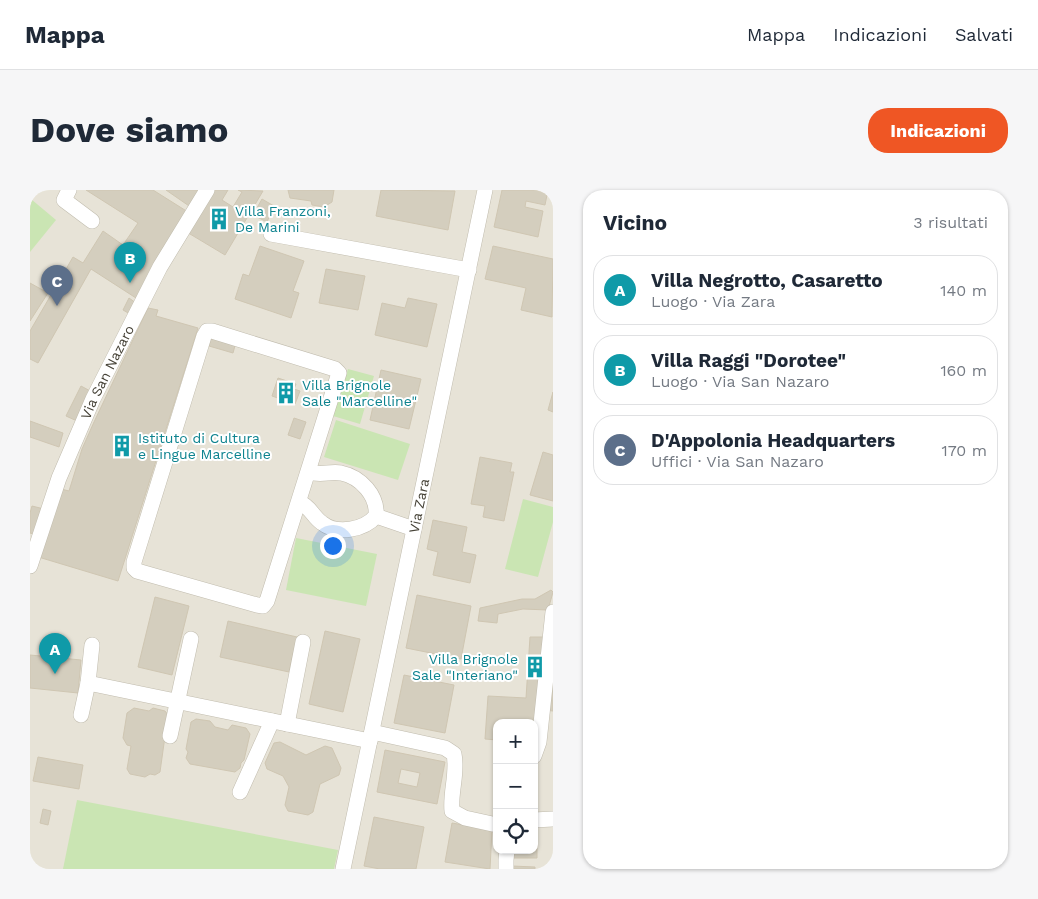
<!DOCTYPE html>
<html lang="it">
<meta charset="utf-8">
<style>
body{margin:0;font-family:"Work Sans",sans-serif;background:#f6f6f7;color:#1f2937}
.controls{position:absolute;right:15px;bottom:15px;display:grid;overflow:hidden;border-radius:10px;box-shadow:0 1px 4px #0004}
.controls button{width:45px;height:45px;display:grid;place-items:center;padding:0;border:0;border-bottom:1px solid #e0e1e3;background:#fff;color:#1f2937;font:25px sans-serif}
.you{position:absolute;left:302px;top:355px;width:18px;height:18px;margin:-12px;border:4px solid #fff;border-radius:50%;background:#1a73e8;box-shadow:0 0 0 8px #1a73e833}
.badge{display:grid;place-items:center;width:32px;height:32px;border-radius:50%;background:#ef5624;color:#fff;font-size:16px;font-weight:700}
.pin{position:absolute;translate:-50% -41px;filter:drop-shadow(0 1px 2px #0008)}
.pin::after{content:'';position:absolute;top:26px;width:18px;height:15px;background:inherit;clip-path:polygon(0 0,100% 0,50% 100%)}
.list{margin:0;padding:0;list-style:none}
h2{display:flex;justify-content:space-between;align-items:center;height:65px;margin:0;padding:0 20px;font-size:21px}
h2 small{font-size:16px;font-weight:400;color:#747a83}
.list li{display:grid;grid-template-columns:32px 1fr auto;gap:15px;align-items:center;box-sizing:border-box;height:70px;margin:0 10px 10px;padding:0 10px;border:1px solid #e0e1e3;border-radius:20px}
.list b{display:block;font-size:19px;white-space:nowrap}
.list p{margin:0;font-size:16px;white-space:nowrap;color:#747a83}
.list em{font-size:16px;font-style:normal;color:#747a83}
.icon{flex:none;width:28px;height:28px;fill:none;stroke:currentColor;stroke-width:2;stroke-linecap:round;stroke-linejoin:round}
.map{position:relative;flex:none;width:523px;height:679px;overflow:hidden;border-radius:20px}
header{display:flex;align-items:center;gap:30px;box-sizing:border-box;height:70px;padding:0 25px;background:#fff;border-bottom:1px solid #e0e1e3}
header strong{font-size:24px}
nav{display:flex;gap:28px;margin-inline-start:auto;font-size:18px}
.intro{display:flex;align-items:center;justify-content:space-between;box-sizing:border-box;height:120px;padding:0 30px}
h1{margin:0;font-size:35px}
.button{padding:12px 22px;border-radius:20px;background:#ef5624;color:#fff;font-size:18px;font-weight:700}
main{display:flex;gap:30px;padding:0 30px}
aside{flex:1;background:#fff;border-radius:20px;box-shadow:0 1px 4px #0004}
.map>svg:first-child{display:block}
.residential{fill:#e7e3d7;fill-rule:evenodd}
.green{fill:#cae5b3}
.building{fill:#d4cebe;stroke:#cfc6b2;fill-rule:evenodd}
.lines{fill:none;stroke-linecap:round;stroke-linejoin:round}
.minor-casing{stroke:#c1bcae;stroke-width:16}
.minor{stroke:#fff;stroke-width:15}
.labels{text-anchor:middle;stroke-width:4;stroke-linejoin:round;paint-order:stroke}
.culture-label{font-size:14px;fill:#0d838f;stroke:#fff;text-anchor:start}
.street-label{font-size:14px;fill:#464237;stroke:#fff}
</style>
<header>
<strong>Mappa</strong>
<nav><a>Mappa</a><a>Indicazioni</a><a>Salvati</a></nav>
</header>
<div class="intro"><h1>Dove siamo</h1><a class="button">Indicazioni</a></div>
<main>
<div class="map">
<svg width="523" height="679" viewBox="0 0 523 679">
<rect width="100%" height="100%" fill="#f3f1e8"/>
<path class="residential" d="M0,0h523v679h-523zM467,533h37v127h-37z"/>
<g class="green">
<polygon points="1,9 26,30 0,62 0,11"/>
<polygon points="318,179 344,186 330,234 303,226"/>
<polygon points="306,230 380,254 368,290 294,267"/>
<polygon points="493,309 523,317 523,332 508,387 475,379"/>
<polygon points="266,348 347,364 336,416 256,400"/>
<polygon points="47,610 308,660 304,679 33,679"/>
</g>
<g class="building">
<polygon points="56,0 123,0 158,22 106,108 61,79 8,173 0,169 0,141 43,67 53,73 73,41 93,55 108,33"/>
<polygon points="136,0 175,0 162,18"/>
<polygon points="179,0 198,0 192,10 203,17 212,2 208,0 233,1 195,65 155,41"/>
<polygon points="258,0 304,0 302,12 294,17 282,15 281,11 260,8"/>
<polygon points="351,0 425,1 418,40 346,26"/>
<polygon points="472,0 518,0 515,15 496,11 495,17 513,21 508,47 464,37"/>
<polygon points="232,9 244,16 237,32 223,25"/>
<polygon points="230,56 274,71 263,101 269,103 261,128 205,109 213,84 219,86"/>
<polygon points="463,56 523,69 522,127 491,120 496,98 455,89"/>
<polygon points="296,79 335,86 328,120 289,113"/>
<polygon points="0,93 18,103 0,131"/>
<polygon points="99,108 106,113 100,124 93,120"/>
<polygon points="378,108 407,114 397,157 345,145 352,113 375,118"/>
<polygon points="118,118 128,120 126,126 168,138 88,391 5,366 27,298 39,301 52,259 64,232"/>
<polygon points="182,145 206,152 203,163 179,156"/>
<polygon points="351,180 391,189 379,239 340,230"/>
<polygon points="248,188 266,194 264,199 270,201 265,214 242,206"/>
<polygon points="51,196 62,202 47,231 36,226"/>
<polygon points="523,202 523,222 518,220"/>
<polygon points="264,228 276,232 270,249 258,245"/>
<polygon points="0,231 33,243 29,257 0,247"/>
<polygon points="513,262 523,265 523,311 500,305"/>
<polygon points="450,267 482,273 480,282 484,282 474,331 453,327 455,316 441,314"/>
<polygon points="2,316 14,319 7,345 0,343 0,323"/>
<polygon points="403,330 437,337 432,362 446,365 440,393 403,385 408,362 397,359"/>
<polygon points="521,400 523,402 518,420 493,419 468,424 467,433 448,431 450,418 492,409 505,409"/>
<polygon points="387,405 441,416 431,469 376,458"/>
<polygon points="125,407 159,416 142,485 108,477"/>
<polygon points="198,431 267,447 259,482 190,467"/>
<polygon points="295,441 330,449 313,522 279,514"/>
<polygon points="500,447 514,447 504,533 467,533 467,550 455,549 458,506 496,508"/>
<polygon points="0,465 51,470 48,503 0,498"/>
<polygon points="374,485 424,495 415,543 364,533"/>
<polygon points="518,493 523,494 523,521 515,520"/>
<polygon points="104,518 119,521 123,518 135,521 138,525 130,582 125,585 120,584 115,587 100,584 97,579 101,556 97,555 93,548 97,523"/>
<polygon points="166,529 180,531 185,537 198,540 202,535 216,538 220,544 214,570 211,573 210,578 205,582 160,574 156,568 158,562 156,559 161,532"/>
<polygon points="250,552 276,565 295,556 302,558 311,578 309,585 290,594 283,622 278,625 258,621 255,615 259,597 253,586 237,579 235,573 244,553"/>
<path d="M355,560l60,12 -8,42 -60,-12zM371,579l19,4 -3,14 -19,-4z"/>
<polygon points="8,567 53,575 49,599 3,591"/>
<polygon points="13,619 21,621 18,635 10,633"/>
<polygon points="344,627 394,637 386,679 350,679 334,676"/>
<polygon points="422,633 462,640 460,679 415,672"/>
<polygon points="504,645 507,645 507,668 483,668 483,660 504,660"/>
<polygon points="482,676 505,677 505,679 482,679"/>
</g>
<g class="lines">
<g class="minor-casing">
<g id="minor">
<polyline points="39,0 34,10 62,31"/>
<polyline points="241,44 439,80"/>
<polygon points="177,141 182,141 305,179 309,183 237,411 233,416 227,415 107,381 104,378 104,372 174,146"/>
<path d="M269,312c12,5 13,14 23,21 15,12 42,7 54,-7 2,-20 -15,-39 -35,-43 -12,-2 -19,3 -32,-1"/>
<polyline points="346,326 384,339"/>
<path id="s1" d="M0,376l29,-88 34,-79 67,-132 47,-77"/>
<polyline points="58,493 62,455"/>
<polyline points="51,525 58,493 340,551"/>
<polyline points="257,534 273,452"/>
<path d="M342,542l73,16 9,6c4,19 -4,38 -2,57l13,7 32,7"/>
<polyline points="140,546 161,449"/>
<polyline points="504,566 509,552 523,422"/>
<polyline points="210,602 242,531"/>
<polyline points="504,630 523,629"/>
<path id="s2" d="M313,679l142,-679"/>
<polyline points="476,679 476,670 477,660"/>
</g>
</g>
<use href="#minor" class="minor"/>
</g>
<defs>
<g id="building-bare" transform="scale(1.725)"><path d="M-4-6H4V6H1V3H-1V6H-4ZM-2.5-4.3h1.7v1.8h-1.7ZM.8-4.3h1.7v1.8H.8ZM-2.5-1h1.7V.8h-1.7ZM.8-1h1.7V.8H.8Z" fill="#0f9aa8" stroke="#fff" stroke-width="2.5" paint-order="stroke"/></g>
</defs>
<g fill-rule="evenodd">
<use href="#building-bare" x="189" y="29"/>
<use href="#building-bare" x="256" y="203"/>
<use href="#building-bare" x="92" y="256"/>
<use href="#building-bare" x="505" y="477"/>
</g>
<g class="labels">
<g class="culture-label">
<text x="205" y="26">Villa Franzoni,<tspan x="205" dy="16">De Marini</tspan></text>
<text x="272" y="200">Villa Brignole<tspan x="272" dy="16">Sale "Marcelline"</tspan></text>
<text x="108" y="253">Istituto di Cultura<tspan x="108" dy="16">e Lingue Marcelline</tspan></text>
<text x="488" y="474" text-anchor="end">Villa Brignole<tspan x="488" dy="16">Sale "Interiano"</tspan></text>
</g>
<g class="street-label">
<text dy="5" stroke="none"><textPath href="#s1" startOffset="209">Via San Nazaro</textPath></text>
<text dy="5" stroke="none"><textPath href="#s2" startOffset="371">Via Zara</textPath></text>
</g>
</g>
</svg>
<div class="controls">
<button>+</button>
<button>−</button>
<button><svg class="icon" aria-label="locate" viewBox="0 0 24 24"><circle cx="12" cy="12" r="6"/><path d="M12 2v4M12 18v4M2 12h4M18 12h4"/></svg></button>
</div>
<div class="you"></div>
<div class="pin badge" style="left:25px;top:484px;background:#0f9aa8">A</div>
<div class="pin badge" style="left:100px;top:93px;background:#0f9aa8">B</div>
<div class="pin badge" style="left:27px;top:116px;background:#5c6f8a">C</div>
</div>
<aside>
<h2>Vicino<small>3 risultati</small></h2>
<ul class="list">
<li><span class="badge" style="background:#0f9aa8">A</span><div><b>Villa Negrotto, Casaretto</b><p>Luogo · Via Zara</p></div><em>140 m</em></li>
<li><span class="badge" style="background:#0f9aa8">B</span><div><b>Villa Raggi &quot;Dorotee&quot;</b><p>Luogo · Via San Nazaro</p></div><em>160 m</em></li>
<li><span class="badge" style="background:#5c6f8a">C</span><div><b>D'Appolonia Headquarters</b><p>Uffici · Via San Nazaro</p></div><em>170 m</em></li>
</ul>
</aside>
</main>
